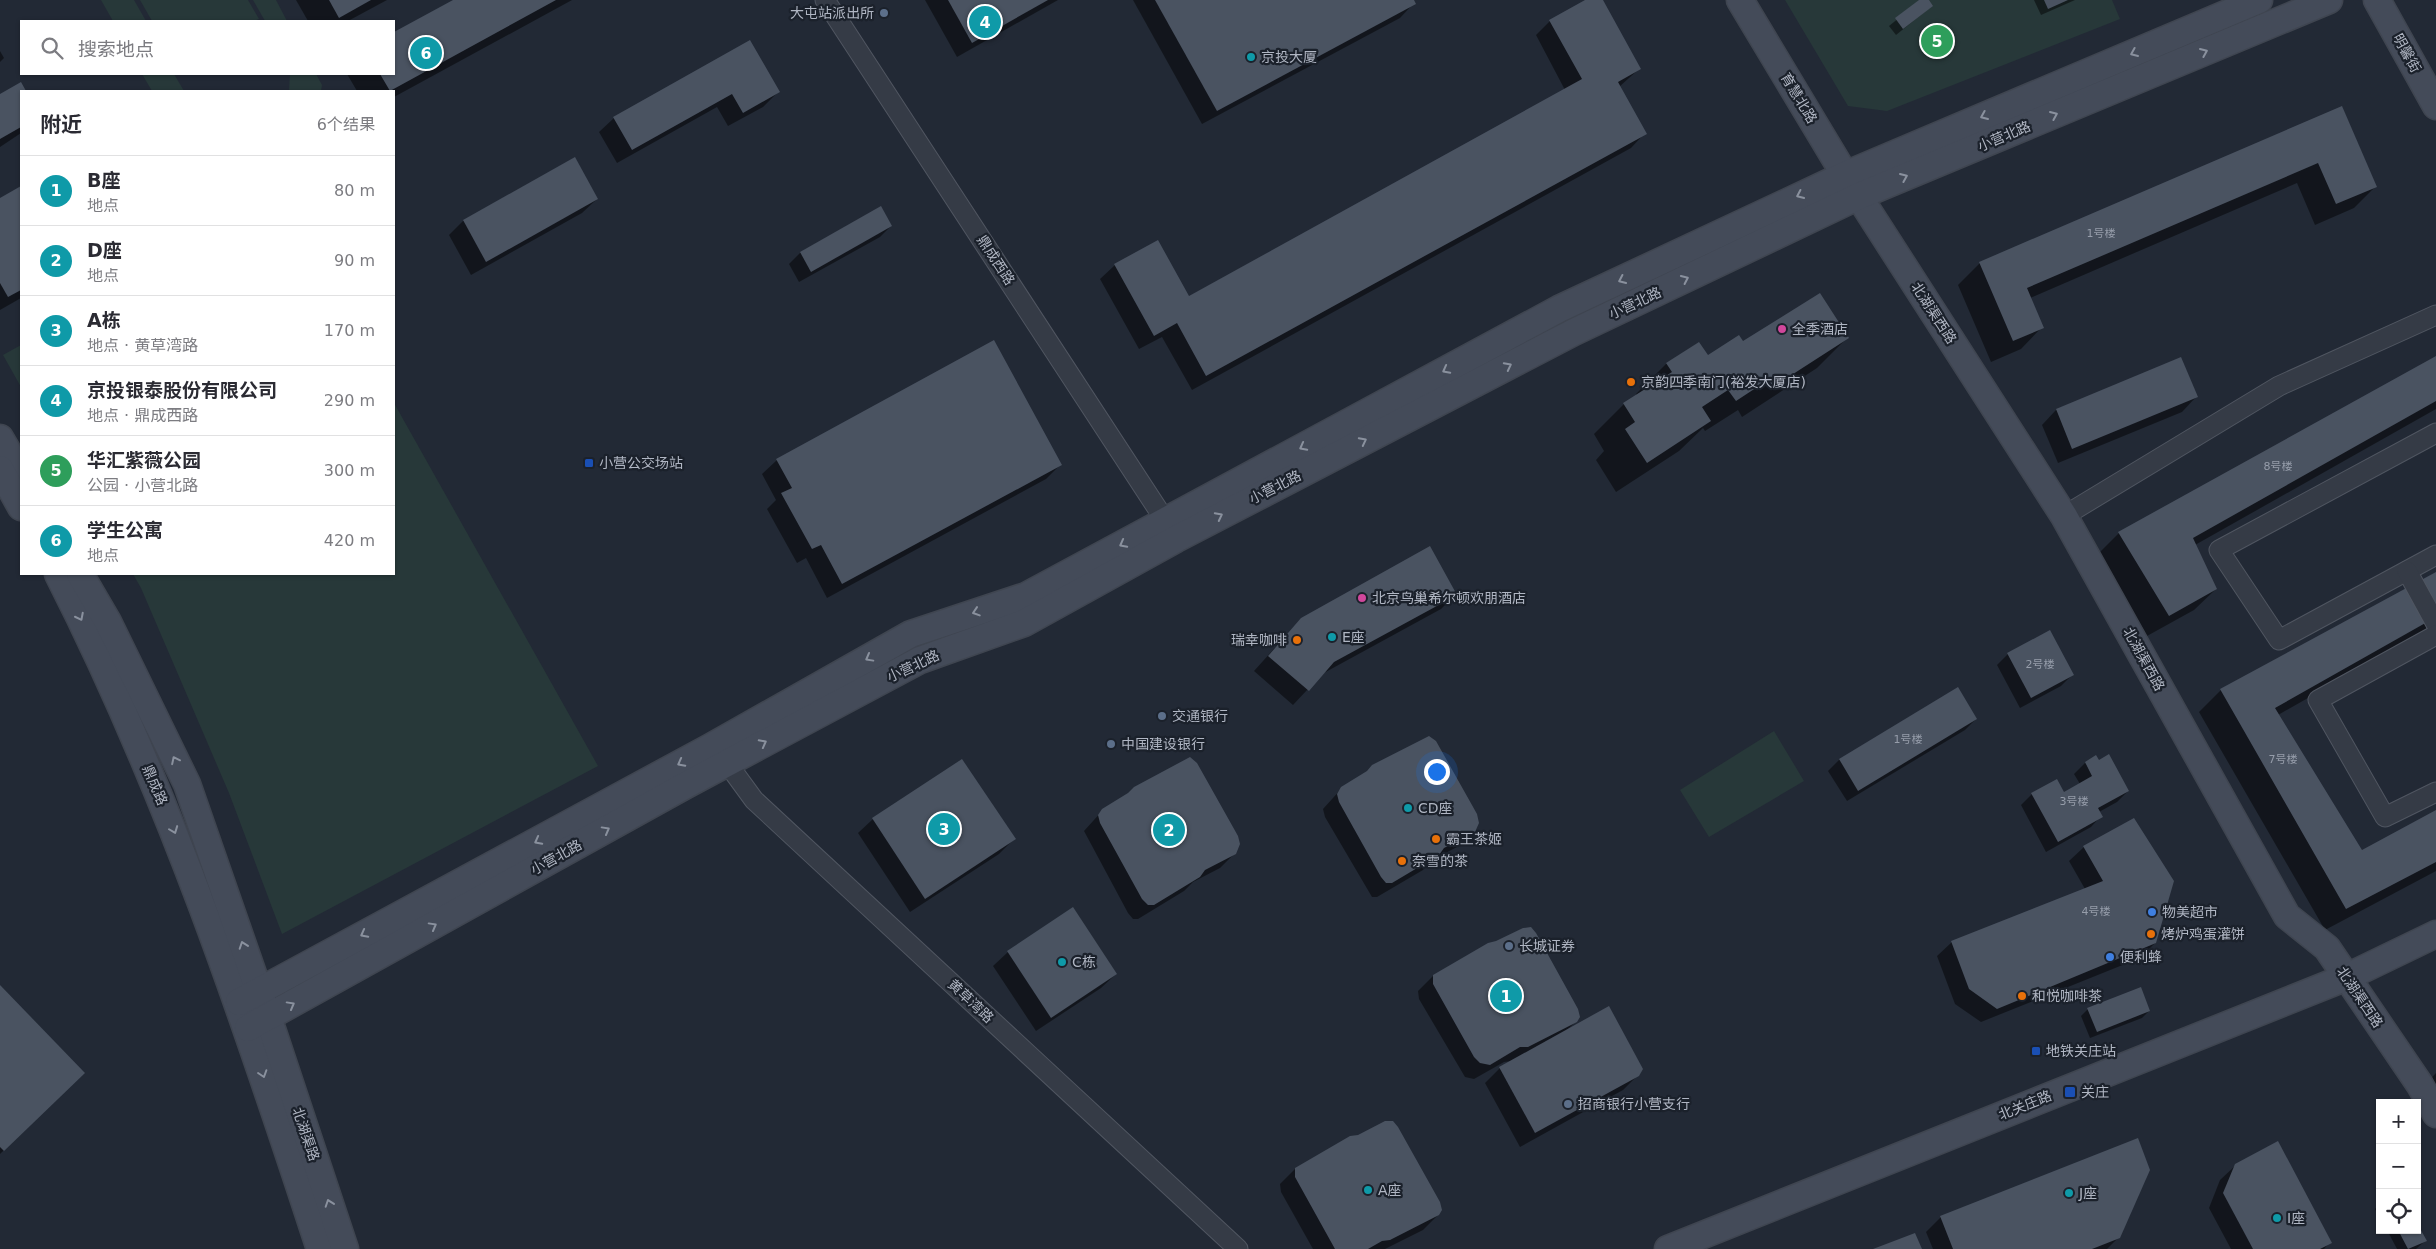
<!DOCTYPE html>
<html lang="zh">
<meta charset="utf-8">
<style>
body{margin:0;font-family:"DejaVu Sans","Noto Sans SC",sans-serif;background:#f7f7f7;color:#2b2b33}
.controls{position:absolute;right:15px;bottom:15px;display:grid;overflow:hidden;border-radius:0px;box-shadow:0 1px 4px #0004}
.controls button{width:45px;height:45px;display:grid;place-items:center;padding:0;border:0;border-bottom:1px solid #e1e1e2;background:#fff;color:#2b2b33;font:25px sans-serif}
.you{position:absolute;left:1436px;top:771px;width:18px;height:18px;margin:-12px;border:4px solid #fff;border-radius:50%;background:#1a73e8;box-shadow:0 0 0 8px #1a73e833}
.badge{display:grid;place-items:center;width:32px;height:32px;border-radius:50%;background:#d93025;color:#fff;font-size:16px;font-weight:700}
.pin{position:absolute;translate:-50% -50%;border:2px solid #fff;box-shadow:0 1px 5px #0006}
.list{margin:0;padding:0;list-style:none}
h2{display:flex;justify-content:space-between;align-items:center;height:65px;margin:0;padding:0 20px;font-size:21px}
h2 small{font-size:16px;font-weight:400;color:#7c7c81}
.list li{display:grid;grid-template-columns:32px 1fr auto;gap:15px;align-items:center;box-sizing:border-box;height:70px;padding:0 20px;border-top:1px solid #e1e1e2}
.list b{display:block;font-size:19px;white-space:nowrap}
.list p{margin:0;font-size:16px;white-space:nowrap;color:#7c7c81}
.list em{font-size:16px;font-style:normal;color:#7c7c81}
.icon{flex:none;width:28px;height:28px;fill:none;stroke:currentColor;stroke-width:2;stroke-linecap:round;stroke-linejoin:round}
.map{position:relative;flex:none;width:2436px;height:1249px;overflow:hidden}
.search{position:absolute;background:#fff;box-shadow:0 1px 4px #0004;left:20px;top:20px;width:375px;height:55px;display:flex;align-items:center;gap:12px;box-sizing:border-box;padding:0 18px;border-radius:0px;color:#7c7c81;font-size:19px}
.panel{position:absolute;background:#fff;box-shadow:0 1px 4px #0004;left:20px;top:90px;width:375px;height:485px;border-radius:0px}
.map>svg:first-child{display:block}
.green{fill:#273839}
.shadow{fill:#0007}
.building{fill:#4a5361}
.lines{fill:none;stroke-linecap:round;stroke-linejoin:round}
.street-casing{stroke:#505661;stroke-width:21}
.secondary-casing{stroke:#3f4550;stroke-width:29}
.street{stroke:#353b46;stroke-width:19}
.secondary{stroke:#444b59;stroke-width:26}
.oneway{stroke:#8a919e}
.service-dot{fill:#5c6f8a;stroke:#1b212b;stroke-width:2}
.culture-dot{fill:#0f9aa8;stroke:#1b212b;stroke-width:2}
.hotel-dot{fill:#d1479c;stroke:#1b212b;stroke-width:2}
.food-dot{fill:#e8710a;stroke:#1b212b;stroke-width:2}
.transit-dot{fill:#1a4fb4;stroke:#1b212b;stroke-width:2}
.shop-dot{fill:#3f7fe0;stroke:#1b212b;stroke-width:2}
.labels{text-anchor:middle;stroke-width:4.5;stroke-linejoin:round;paint-order:stroke}
.number-label{font-size:11px;fill:#969daa}
.poi-label{font-size:14px;fill:#b0b6c3;stroke:#1b212b;text-anchor:start}
.street-label{font-size:14px;fill:#b0b6c3;stroke:#1b212b}
</style>
<div class="map">
<svg width="2436" height="1249" viewBox="0 0 2436 1249">
<rect width="100%" height="100%" fill="#222935"/>
<g class="green">
<polygon points="101,0 134,0 146,21 113,21"/>
<polygon points="140,0 248,0 259,19 254,21 152,21"/>
<polygon points="253,0 276,0 287,21 265,21"/>
<polygon points="1785,0 2112,0 2120,19 1887,111 1848,106"/>
<polygon points="142,74 174,74 184,91 152,91"/>
<polygon points="290,74 316,74 322,85 321,91 289,91"/>
<polygon points="21,345 21,387 3,355"/>
<polygon points="394,403 598,766 282,934 229,793 141,588 133,574 394,574"/>
<polygon points="1774,731 1804,781 1709,837 1680,790"/>
</g>
<g class="shadow">
<polygon points="296,0 387,0 348,21 308,21"/>
<polygon points="455,0 572,0 394,97 394,91 357,91 347,74 394,74 394,34"/>
<polygon points="925,0 1058,0 957,57"/>
<polygon points="1133,0 1412,0 1414,3 1400,18 1202,124"/>
<polygon points="1588,0 1601,0 1639,69 1619,87 1645,133 1631,148 1192,390 1162,337 1139,349 1100,279 1115,265 1188,297 1565,90 1536,35 1550,21"/>
<polygon points="1921,0 1927,0 1932,6 1896,35 1889,26"/>
<polygon points="2034,0 2075,0 2041,15"/>
<polygon points="750,42 778,92 763,107 728,126 717,107 617,163 599,132 614,118"/>
<polygon points="0,51 4,58 0,62"/>
<polygon points="20,84 25,91 21,91 21,133 0,147 0,95"/>
<polygon points="2342,107 2376,186 2354,208 2315,225 2297,183 2030,298 2042,327 2021,349 1991,362 1958,285 1980,263"/>
<polygon points="21,187 21,298 0,310 0,199"/>
<polygon points="597,199 582,213 471,275 449,235 463,221"/>
<polygon points="880,208 891,226 880,237 799,282 789,264 800,253"/>
<polygon points="1847,338 1817,368 1742,417 1738,410 1705,431 1703,428 1679,451 1616,492 1596,460 1604,451 1594,434 1624,404 1637,396 1636,394 1666,364 1698,343 1707,357 1743,343"/>
<polygon points="2436,358 2436,409 2195,545 2216,589 2194,610 2147,636 2098,554 2119,533"/>
<polygon points="2181,359 2196,397 2182,412 2058,463 2042,425 2056,410"/>
<polygon points="777,460 1060,465 1046,479 827,598 806,558 797,563 767,509 776,500 762,474"/>
<polygon points="2436,574 2436,625 2278,715 2361,852 2436,812 2436,871 2325,930 2199,712 2221,690"/>
<polygon points="1455,595 1441,609 1322,674 1293,705 1254,671 1301,619"/>
<polygon points="2008,654 2072,675 2061,686 2020,708 1997,665"/>
<polygon points="1957,689 1976,719 1965,730 1847,801 1828,771 1839,760"/>
<polygon points="2085,763 2128,791 2117,802 2099,812 2101,816 2091,827 2046,852 2021,805 2032,794 2064,793 2080,784 2074,774"/>
<polygon points="1342,788 1474,831 1459,846 1432,860 1423,870 1377,897 1372,897 1325,817 1323,809"/>
<polygon points="1127,795 1235,853 1220,868 1193,882 1184,891 1138,919 1133,919 1128,913 1084,831 1103,810"/>
<polygon points="873,819 1014,839 999,854 910,912 858,833"/>
<polygon points="2084,847 2155,943 2140,958 1981,1022 1955,1004 1937,956 1952,942 2085,889 2069,861"/>
<polygon points="1008,952 1116,974 1101,988 1036,1031 993,966"/>
<polygon points="1433,976 1576,1021 1567,1030 1638,1075 1623,1090 1520,1147 1485,1083 1500,1068 1512,1061 1504,1062 1474,1079 1465,1077 1419,999 1418,991"/>
<polygon points="0,987 69,1087 0,1154"/>
<polygon points="2088,1009 2149,1011 2142,1018 2090,1038 2081,1016"/>
<polygon points="2436,1073 2436,1103 2425,1085"/>
<polygon points="2236,1165 2330,1242 2324,1249 2231,1249 2209,1208 2220,1180"/>
<polygon points="1295,1169 1438,1215 1423,1230 1385,1249 1313,1249 1281,1192 1280,1184"/>
<polygon points="2380,1204 2380,1217 2375,1209"/>
<polygon points="1941,1217 2119,1237 2107,1249 1933,1249 1926,1232"/>
<polygon points="2387,1230 2417,1230 2425,1241 2416,1249 2397,1249"/>
</g>
<g class="building">
<polygon points="329,0 371,0 339,18"/>
<polygon points="453,0 556,0 390,91 380,74 394,74 394,32"/>
<polygon points="948,0 1048,0 972,43"/>
<polygon points="1155,0 1414,0 1416,4 1217,111"/>
<polygon points="1585,0 1603,0 1641,69 1618,82 1647,134 1206,376 1177,323 1154,336 1114,264 1158,240 1189,296 1582,79 1549,20"/>
<polygon points="1919,0 1929,0 1933,6 1903,29 1895,18"/>
<polygon points="2044,0 2068,0 2048,9"/>
<polygon points="750,40 780,92 743,113 732,94 632,150 613,117"/>
<polygon points="21,82 26,91 21,91 21,127 0,139 0,94"/>
<polygon points="2342,106 2377,187 2336,204 2318,163 2027,288 2044,328 2013,341 1979,262"/>
<polygon points="575,157 598,199 486,262 463,220"/>
<polygon points="21,186 21,290 8,297 0,283 0,198"/>
<polygon points="881,206 892,226 811,272 800,252"/>
<polygon points="1820,293 1849,338 1773,387 1768,380 1736,401 1728,390 1702,407 1711,421 1647,463 1625,429 1635,422 1623,403 1672,372 1666,363 1699,342 1708,355 1739,335 1743,341"/>
<polygon points="994,340 1062,465 842,584 821,545 812,549 781,493 792,488 776,459"/>
<polygon points="2436,356 2436,401 2193,538 2217,589 2169,616 2118,532"/>
<polygon points="2181,357 2198,397 2072,449 2056,409"/>
<polygon points="1430,546 1457,595 1334,662 1309,691 1268,656 1301,618"/>
<polygon points="2436,572 2436,617 2275,708 2362,850 2436,810 2436,862 2346,909 2220,689"/>
<polygon points="2050,630 2074,675 2031,698 2007,653"/>
<polygon points="1958,687 1977,719 1858,791 1839,759"/>
<polygon points="1429,736 1436,741 1477,814 1479,823 1475,832 1444,848 1439,855 1392,883 1386,883 1381,877 1339,802 1337,794 1341,787 1367,771 1372,765"/>
<polygon points="2109,754 2129,791 2098,808 2103,817 2058,842 2031,793 2057,779 2064,792 2092,776 2085,762 2096,755 2099,760"/>
<polygon points="1190,757 1197,763 1238,836 1240,844 1236,854 1205,870 1200,877 1154,905 1148,905 1142,899 1100,823 1098,815 1102,809 1128,793 1134,787"/>
<polygon points="962,759 1016,839 925,899 872,818"/>
<polygon points="2134,818 2174,881 2156,943 1997,1009 1969,989 1951,941 2103,881 2083,846"/>
<polygon points="1073,907 1117,974 1051,1018 1007,951"/>
<polygon points="1531,927 1536,933 1578,1009 1580,1017 1577,1022 1528,1047 1520,1047 1490,1065 1480,1063 1474,1057 1433,984 1433,975 1488,943 1496,941 1523,928"/>
<polygon points="0,985 85,1073 4,1151 0,1147"/>
<polygon points="2141,987 2150,1011 2097,1032 2087,1008"/>
<polygon points="1609,1006 1643,1069 1639,1076 1535,1133 1499,1067"/>
<polygon points="1385,1121 1393,1121 1398,1127 1440,1202 1442,1210 1439,1215 1390,1240 1382,1241 1368,1249 1335,1249 1295,1177 1295,1168 1350,1136 1358,1135"/>
<polygon points="2138,1138 2150,1170 2120,1238 2092,1249 1953,1249 1940,1216"/>
<polygon points="2278,1141 2332,1243 2320,1249 2253,1249 2223,1193 2235,1164"/>
<polygon points="2417,1223 2427,1241 2408,1249 2398,1230 2417,1230"/>
<polygon points="1915,1233 1922,1249 1873,1249"/>
</g>
<g class="lines">
<g class="street-casing">
<g id="street">
<polyline points="825,0 1172,531"/>
<polyline points="2436,433 2219,550 2279,640 2436,555"/>
<polyline points="2064,516 2279,386 2436,315"/>
<polyline points="2407,571 2436,624"/>
<polyline points="2436,635 2318,700 2385,817 2436,792"/>
<polyline points="717,755 727,763 754,800 1238,1249"/>
</g>
</g>
<g class="secondary-casing">
<g id="secondary">
<polyline points="1740,0 1845,175 2064,516 2287,916 2327,948 2420,1085 2436,1114"/>
<polyline points="2377,0 2436,106"/>
<polyline points="0,438 21,474"/>
<polyline points="0,469 21,507"/>
<path d="M58,574c110,216 187,445 262,675"/>
<polyline points="80,574 108,622 187,784 268,1017 345,1249"/>
<polyline points="239,1002 709,748 911,634 1026,596 1559,309 1845,175 2259,0"/>
<polyline points="248,1028 686,785 920,660 1024,623 1176,539 1574,332 1859,196 2329,0"/>
<polyline points="1668,1249 2347,977 2436,934"/>
</g>
</g>
<use href="#street" class="street"/>
<use href="#secondary" class="secondary"/>
</g>
<defs><path id="oneway-chevron" d="M-2-3.5L2.5 0L-2 3.5" fill="none" stroke-width="1.6" stroke-linecap="round" stroke-linejoin="round" transform="scale(1.25)"/></defs>
<g class="oneway">
<use href="#oneway-chevron" transform="translate(2204 52) rotate(-23)"/>
<use href="#oneway-chevron" transform="translate(2134 53) rotate(157)"/>
<use href="#oneway-chevron" transform="translate(2054 115) rotate(-23)"/>
<use href="#oneway-chevron" transform="translate(1984 116) rotate(157)"/>
<use href="#oneway-chevron" transform="translate(1904 177) rotate(-23)"/>
<use href="#oneway-chevron" transform="translate(1800 195) rotate(155)"/>
<use href="#oneway-chevron" transform="translate(1685 279) rotate(-25)"/>
<use href="#oneway-chevron" transform="translate(1622 280) rotate(155)"/>
<use href="#oneway-chevron" transform="translate(1508 366) rotate(-27)"/>
<use href="#oneway-chevron" transform="translate(1446 370) rotate(152)"/>
<use href="#oneway-chevron" transform="translate(1363 441) rotate(-27)"/>
<use href="#oneway-chevron" transform="translate(1303 447) rotate(152)"/>
<use href="#oneway-chevron" transform="translate(1219 516) rotate(-27)"/>
<use href="#oneway-chevron" transform="translate(1123 544) rotate(152)"/>
<use href="#oneway-chevron" transform="translate(976 612) rotate(162)"/>
<use href="#oneway-chevron" transform="translate(80 617) rotate(63)"/>
<use href="#oneway-chevron" transform="translate(869 658) rotate(151)"/>
<use href="#oneway-chevron" transform="translate(763 743) rotate(-28)"/>
<use href="#oneway-chevron" transform="translate(175 760) rotate(-116)"/>
<use href="#oneway-chevron" transform="translate(681 763) rotate(152)"/>
<use href="#oneway-chevron" transform="translate(174 830) rotate(69)"/>
<use href="#oneway-chevron" transform="translate(606 830) rotate(-29)"/>
<use href="#oneway-chevron" transform="translate(538 841) rotate(152)"/>
<use href="#oneway-chevron" transform="translate(433 926) rotate(-29)"/>
<use href="#oneway-chevron" transform="translate(364 934) rotate(152)"/>
<use href="#oneway-chevron" transform="translate(243 945) rotate(-109)"/>
<use href="#oneway-chevron" transform="translate(291 1005) rotate(-29)"/>
<use href="#oneway-chevron" transform="translate(263 1074) rotate(72)"/>
<use href="#oneway-chevron" transform="translate(329 1203) rotate(-109)"/>
</g>
<g class="service-dot">
<circle cx="884" cy="13" r="5"/>
<circle cx="1162" cy="716" r="5"/>
<circle cx="1111" cy="744" r="5"/>
<circle cx="1509" cy="946" r="5"/>
<circle cx="1568" cy="1104" r="5"/>
</g>
<g class="culture-dot">
<circle cx="1251" cy="57" r="5"/>
<circle cx="1332" cy="637" r="5"/>
<circle cx="1408" cy="808" r="5"/>
<circle cx="1062" cy="962" r="5"/>
<circle cx="1368" cy="1190" r="5"/>
<circle cx="2069" cy="1193" r="5"/>
<circle cx="2277" cy="1218" r="5"/>
</g>
<g class="hotel-dot">
<circle cx="1782" cy="329" r="5"/>
<circle cx="1362" cy="598" r="5"/>
</g>
<g class="food-dot">
<circle cx="1631" cy="382" r="5"/>
<circle cx="1297" cy="640" r="5"/>
<circle cx="1436" cy="839" r="5"/>
<circle cx="1402" cy="861" r="5"/>
<circle cx="2151" cy="934" r="5"/>
<circle cx="2022" cy="996" r="5"/>
</g>
<g class="transit-dot">
<rect x="584" y="458" width="10" height="10" rx="2.5"/>
<rect x="2031" y="1046" width="10" height="10" rx="2.5"/>
<rect x="2064" y="1086" width="12" height="12" rx="2.5"/>
</g>
<g class="shop-dot">
<circle cx="2152" cy="912" r="5"/>
<circle cx="2110" cy="957" r="5"/>
</g>
<g class="labels">
<g class="number-label">
<text x="2101" y="237">1号楼</text>
<text x="2278" y="470">8号楼</text>
<text x="2040" y="668">2号楼</text>
<text x="1908" y="743">1号楼</text>
<text x="2283" y="763">7号楼</text>
<text x="2074" y="805">3号楼</text>
<text x="2096" y="915">4号楼</text>
</g>
<g class="poi-label">
<text x="874" y="18" text-anchor="end">大屯站派出所</text>
<text x="1261" y="62">京投大厦</text>
<text x="1792" y="334">全季酒店</text>
<text x="1641" y="387">京韵四季南门(裕发大厦店)</text>
<text x="599" y="468">小营公交场站</text>
<text x="1372" y="603">北京鸟巢希尔顿欢朋酒店</text>
<text x="1342" y="642">E座</text>
<text x="1287" y="645" text-anchor="end">瑞幸咖啡</text>
<text x="1172" y="721">交通银行</text>
<text x="1121" y="749">中国建设银行</text>
<text x="1418" y="813">CD座</text>
<text x="1446" y="844">霸王茶姬</text>
<text x="1412" y="866">奈雪的茶</text>
<text x="2162" y="917">物美超市</text>
<text x="2161" y="939">烤炉鸡蛋灌饼</text>
<text x="1519" y="951">长城证券</text>
<text x="2120" y="962">便利蜂</text>
<text x="1072" y="967">C栋</text>
<text x="2032" y="1001">和悦咖啡茶</text>
<text x="2046" y="1056">地铁关庄站</text>
<text x="2081" y="1097">关庄</text>
<text x="1578" y="1109">招商银行小营支行</text>
<text x="1378" y="1195">A座</text>
<text x="2079" y="1198">J座</text>
<text x="2287" y="1223">I座</text>
</g>
<g class="street-label">
<text transform="translate(2407 53) rotate(61)" y="5">明馨街</text>
<text transform="translate(1799 98) rotate(59)" y="5">育慧北路</text>
<text transform="translate(2004 136) rotate(-23)" y="5">小营北路</text>
<text transform="translate(996 260) rotate(57)" y="5">鼎成西路</text>
<text transform="translate(1635 303) rotate(-25)" y="5">小营北路</text>
<text transform="translate(1934 313) rotate(57)" y="5">北湖渠西路</text>
<text transform="translate(1275 487) rotate(-27)" y="5">小营北路</text>
<text transform="translate(2144 659) rotate(61)" y="5">北湖渠西路</text>
<text transform="translate(913 666) rotate(-25)" y="5">小营北路</text>
<text transform="translate(155 785) rotate(67)" y="5">鼎成路</text>
<text transform="translate(556 857) rotate(-29)" y="5">小营北路</text>
<text transform="translate(2360 997) rotate(56)" y="5">北湖渠西路</text>
<text transform="translate(971 1001) rotate(43)" y="5">黄草湾路</text>
<text transform="translate(2025 1105) rotate(-22)" y="5">北关庄路</text>
<text transform="translate(306 1134) rotate(71)" y="5">北湖渠路</text>
</g>
</g>
</svg>
<div class="controls">
<button>+</button>
<button>−</button>
<button><svg class="icon" aria-label="locate" viewBox="0 0 24 24"><circle cx="12" cy="12" r="6"/><path d="M12 2v4M12 18v4M2 12h4M18 12h4"/></svg></button>
</div>
<div class="you"></div>
<div class="pin badge" style="left:1506px;top:996px;background:#0f9aa8">1</div>
<div class="pin badge" style="left:1169px;top:830px;background:#0f9aa8">2</div>
<div class="pin badge" style="left:944px;top:829px;background:#0f9aa8">3</div>
<div class="pin badge" style="left:985px;top:22px;background:#0f9aa8">4</div>
<div class="pin badge" style="left:1937px;top:41px;background:#2e9e5b">5</div>
<div class="pin badge" style="left:426px;top:53px;background:#0f9aa8">6</div>
<div class="search"><svg class="icon" aria-label="search" viewBox="0 0 24 24"><circle cx="10" cy="10" r="6"/><path d="M15 15l6 6"/></svg>搜索地点</div>
<section class="panel">
<h2>附近<small>6个结果</small></h2>
<ul class="list">
<li><span class="badge" style="background:#0f9aa8">1</span><div><b>B座</b><p>地点</p></div><em>80 m</em></li>
<li><span class="badge" style="background:#0f9aa8">2</span><div><b>D座</b><p>地点</p></div><em>90 m</em></li>
<li><span class="badge" style="background:#0f9aa8">3</span><div><b>A栋</b><p>地点 · 黄草湾路</p></div><em>170 m</em></li>
<li><span class="badge" style="background:#0f9aa8">4</span><div><b>京投银泰股份有限公司</b><p>地点 · 鼎成西路</p></div><em>290 m</em></li>
<li><span class="badge" style="background:#2e9e5b">5</span><div><b>华汇紫薇公园</b><p>公园 · 小营北路</p></div><em>300 m</em></li>
<li><span class="badge" style="background:#0f9aa8">6</span><div><b>学生公寓</b><p>地点</p></div><em>420 m</em></li>
</ul>
</section>
</div>
